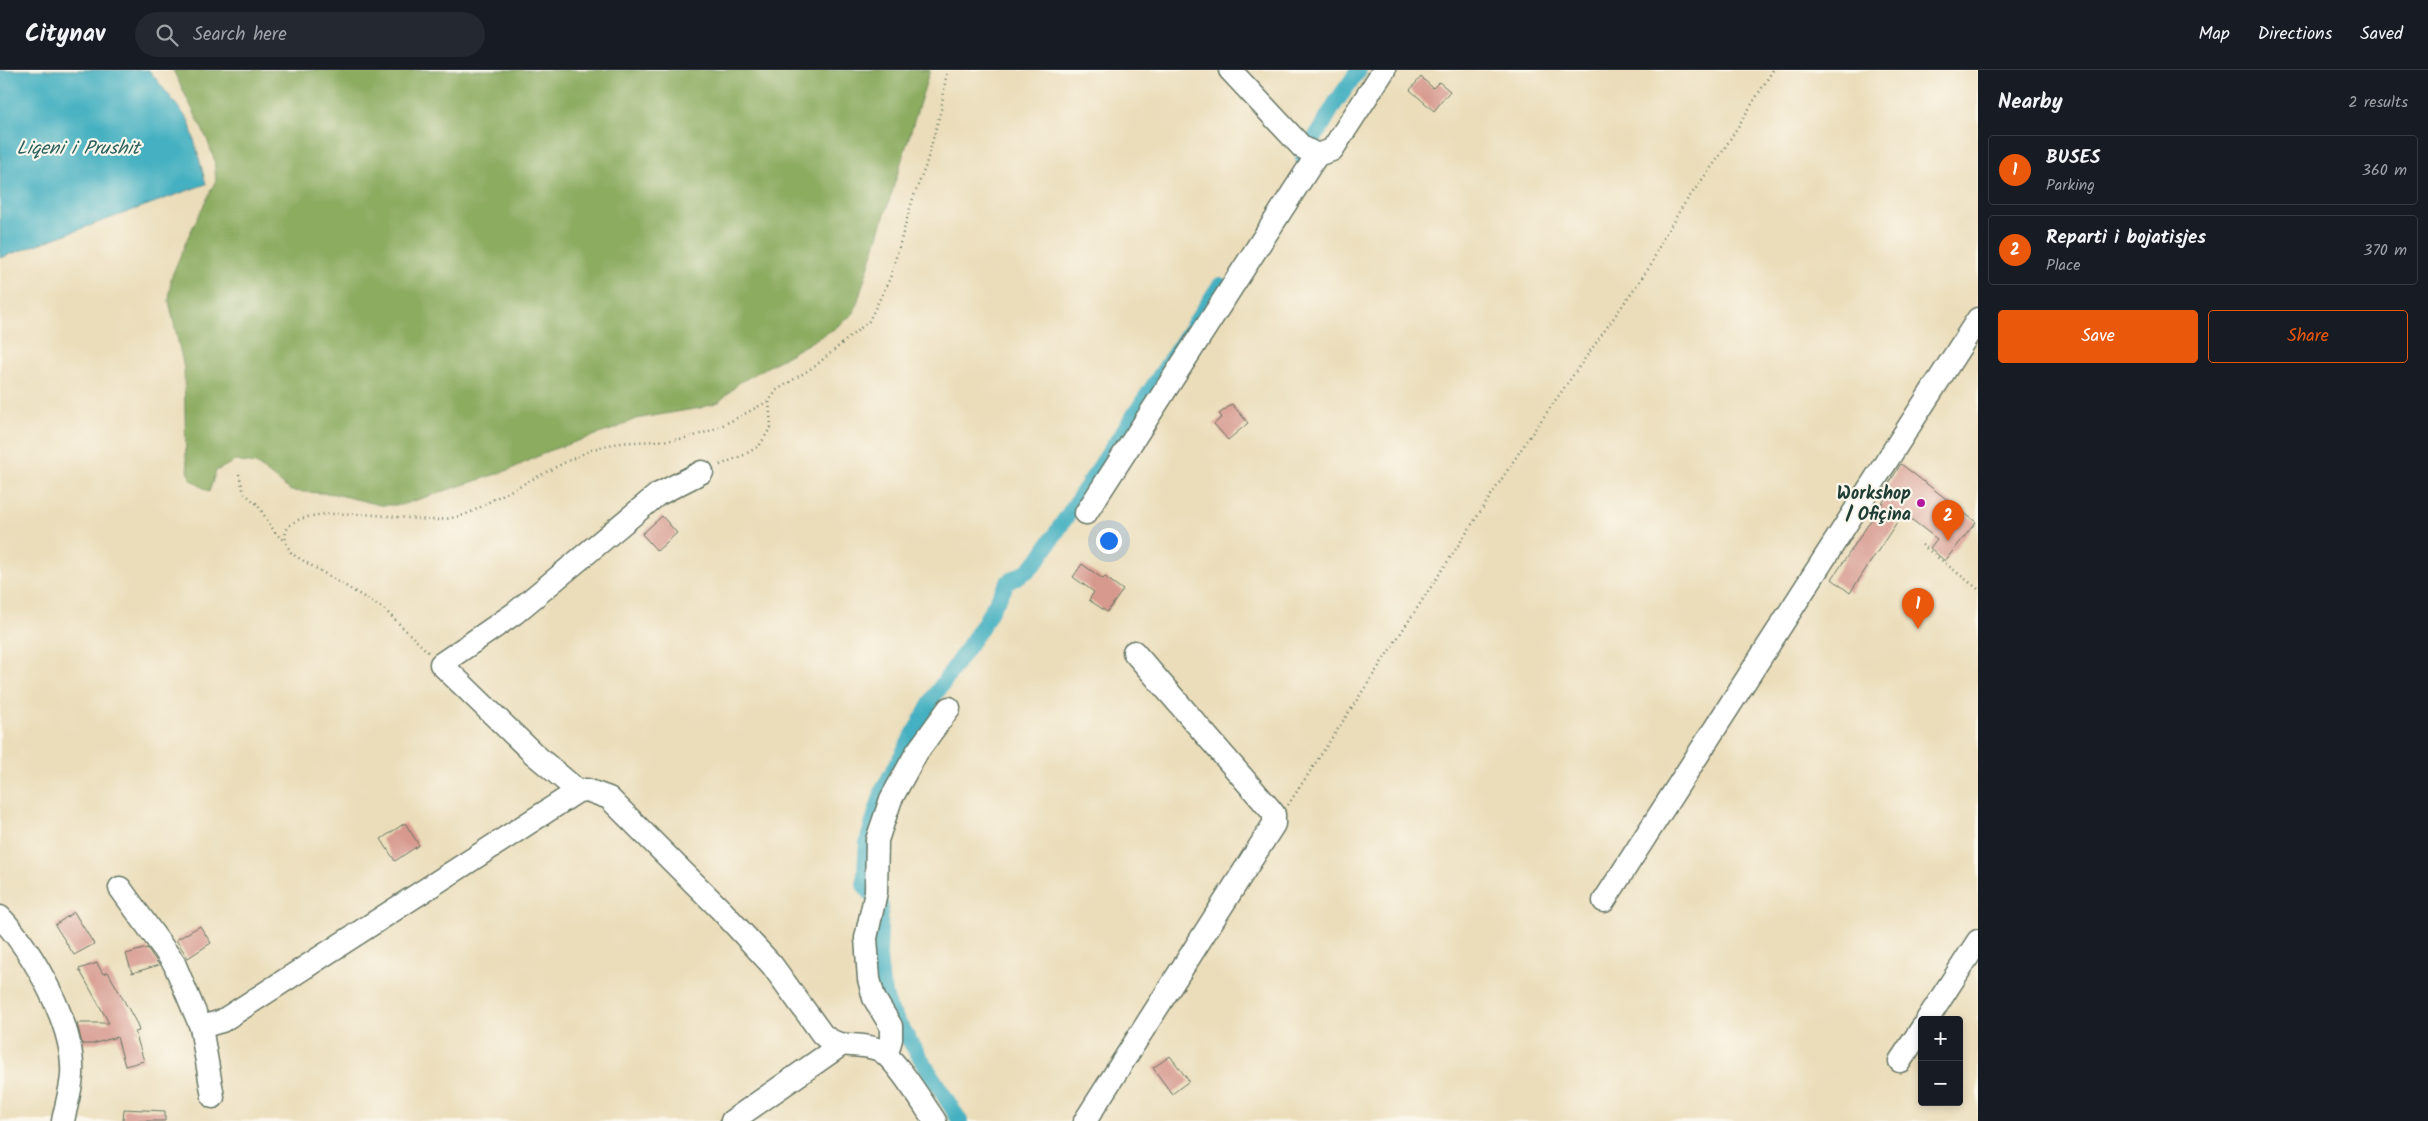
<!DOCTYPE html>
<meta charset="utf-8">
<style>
body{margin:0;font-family:Kalam,sans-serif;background:#242831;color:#f1f3f6}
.controls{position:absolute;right:15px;bottom:15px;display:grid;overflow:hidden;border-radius:5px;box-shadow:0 2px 8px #0003}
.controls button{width:45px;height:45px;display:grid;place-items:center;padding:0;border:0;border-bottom:1px solid #363941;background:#171b24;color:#f1f3f6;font:25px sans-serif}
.you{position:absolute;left:1108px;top:470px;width:18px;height:18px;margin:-12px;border:4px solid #fff;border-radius:50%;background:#1a73e8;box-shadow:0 0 0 8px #1a73e833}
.badge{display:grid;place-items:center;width:32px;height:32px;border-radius:50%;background:#ea580c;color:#fff;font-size:16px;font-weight:700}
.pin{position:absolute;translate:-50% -41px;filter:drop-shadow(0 1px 2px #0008)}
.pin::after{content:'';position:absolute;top:26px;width:18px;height:15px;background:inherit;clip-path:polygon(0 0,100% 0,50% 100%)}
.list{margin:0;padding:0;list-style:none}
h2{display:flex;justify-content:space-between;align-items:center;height:65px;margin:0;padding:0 20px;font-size:21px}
h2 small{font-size:16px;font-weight:400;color:#9ea1a6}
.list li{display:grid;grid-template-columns:32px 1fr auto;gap:15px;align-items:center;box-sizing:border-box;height:70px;margin:0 10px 10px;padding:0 10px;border:1px solid #363941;border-radius:5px}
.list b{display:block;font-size:19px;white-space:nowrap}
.list p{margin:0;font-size:16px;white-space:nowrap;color:#9ea1a6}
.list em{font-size:16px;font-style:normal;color:#9ea1a6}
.actions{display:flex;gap:10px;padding:15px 20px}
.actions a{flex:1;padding:11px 0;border:1px solid #ea580c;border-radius:5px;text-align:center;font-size:18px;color:#ea580c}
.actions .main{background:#ea580c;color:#fff}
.icon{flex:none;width:28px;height:28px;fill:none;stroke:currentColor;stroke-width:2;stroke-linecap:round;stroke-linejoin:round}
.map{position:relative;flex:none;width:1978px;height:1051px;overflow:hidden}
header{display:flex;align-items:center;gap:30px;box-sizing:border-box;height:70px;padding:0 25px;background:#171b24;border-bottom:1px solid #363941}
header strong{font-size:24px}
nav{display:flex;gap:28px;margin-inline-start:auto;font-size:18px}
.search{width:350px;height:45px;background:#242831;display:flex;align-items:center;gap:12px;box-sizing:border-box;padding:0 18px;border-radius:28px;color:#9ea1a6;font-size:19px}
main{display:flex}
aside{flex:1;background:#171b24}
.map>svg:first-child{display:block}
.forest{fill:#8cac60;stroke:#56744a}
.water{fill:#44b0c1;stroke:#32767a}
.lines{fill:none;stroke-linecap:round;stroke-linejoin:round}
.canal{stroke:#44b0c1;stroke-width:16}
.building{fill:#d7998e}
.minor-casing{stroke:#667563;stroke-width:25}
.path{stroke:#667563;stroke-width:2.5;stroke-dasharray:1 4;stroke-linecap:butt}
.minor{stroke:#fff;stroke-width:22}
.poi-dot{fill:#b5179e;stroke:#fbf7ec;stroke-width:2}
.labels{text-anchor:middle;stroke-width:4.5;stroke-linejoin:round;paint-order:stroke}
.poi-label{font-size:18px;font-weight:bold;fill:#1f3d34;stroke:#fbf7ec;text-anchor:end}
.water-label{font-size:19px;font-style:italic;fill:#2a605e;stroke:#fbf7ec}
</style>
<header>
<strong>Citynav</strong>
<div class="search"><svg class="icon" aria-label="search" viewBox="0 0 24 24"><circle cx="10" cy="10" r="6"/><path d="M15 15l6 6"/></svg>Search here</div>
<nav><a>Map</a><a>Directions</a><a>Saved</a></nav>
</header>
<main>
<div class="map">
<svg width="1978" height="1051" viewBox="0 0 1978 1051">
<rect width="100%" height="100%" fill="#fbf7ec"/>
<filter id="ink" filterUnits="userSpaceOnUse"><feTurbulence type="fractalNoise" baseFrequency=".02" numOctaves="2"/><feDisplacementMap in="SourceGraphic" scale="10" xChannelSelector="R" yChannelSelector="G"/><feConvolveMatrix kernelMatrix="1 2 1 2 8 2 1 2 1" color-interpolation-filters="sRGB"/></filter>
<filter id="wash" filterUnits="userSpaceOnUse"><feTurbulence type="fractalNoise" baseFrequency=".0096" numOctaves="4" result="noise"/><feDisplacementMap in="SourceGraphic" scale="20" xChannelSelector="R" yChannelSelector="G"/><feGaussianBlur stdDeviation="1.12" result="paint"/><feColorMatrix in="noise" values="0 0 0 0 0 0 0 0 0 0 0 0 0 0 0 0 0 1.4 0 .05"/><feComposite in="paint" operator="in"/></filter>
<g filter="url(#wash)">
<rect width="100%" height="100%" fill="#ebddba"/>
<polygon class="forest" points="173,0 930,0 854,243 834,259 739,313 719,332 700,338 635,349 617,358 551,380 509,400 401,435 380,435 335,424 291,421 256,394 235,391 216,401 209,422 190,409 186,389 184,298 169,231 171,208 188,167 216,110 214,89 207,69"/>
<polygon class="water" points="0,0 149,0 189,51 206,114 0,188"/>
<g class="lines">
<g class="canal">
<polyline points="1303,88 1336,32 1359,0"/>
<polyline points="960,1051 889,938 882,914 879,886 881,836 864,815 867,772 883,719 935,625 981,558 1008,512 1027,501 1038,490 1220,215"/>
</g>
</g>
<g id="blocks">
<g class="building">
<polygon points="1421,7 1433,18 1439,12 1450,21 1434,41 1410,20"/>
<polygon points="1232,334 1248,353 1228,370 1214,354 1222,347 1219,344"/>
<polygon points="1901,394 1976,452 1945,491 1930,478 1937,469 1903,443 1850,523 1832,509 1885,429 1881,426"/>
<polygon points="662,446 677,463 657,481 642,464"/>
<polygon points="1082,494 1103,509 1105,507 1123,520 1107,542 1089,530 1094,522 1073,507"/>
<polygon points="405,753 419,775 395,791 381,769"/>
<polygon points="74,842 94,874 74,885 55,855"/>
<polygon points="200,856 211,873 188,888 176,870"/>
<polygon points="147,878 159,895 132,903 126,884"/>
<polygon points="97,893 103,904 108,902 137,954 139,961 135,962 144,991 125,996 117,967 92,974 82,974 77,953 109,953 79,899"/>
<polygon points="1170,986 1189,1011 1172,1024 1153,998"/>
<polygon points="124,1039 165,1041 165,1051 123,1051"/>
</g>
</g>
</g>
<g filter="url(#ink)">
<use href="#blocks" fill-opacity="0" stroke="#667563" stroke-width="1"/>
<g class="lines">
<g class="minor-casing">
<g id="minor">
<polyline points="1230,0 1302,77 1317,85 1332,80 1384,0"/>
<polyline points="1086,443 1317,85"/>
<polyline points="578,721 534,684 441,594 515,543 657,425 702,402"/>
<polyline points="120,818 174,893 201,957"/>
<polyline points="1604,831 1978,249"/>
<path d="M0,847c33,34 75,109 72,158 -1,15 -6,31 -9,46"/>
<polyline points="1927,950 1978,871"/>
<polyline points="887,984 891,969 891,956 874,928 869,909 866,868 876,822 877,770 891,729 917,682 949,638"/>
<polyline points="1900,991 1922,958"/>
<path d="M213,1027l-12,-70 21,-6 356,-230 9,-1 22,8 113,113 50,54 50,69c18,17 34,7 55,15 17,6 46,55 58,72"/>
<polyline points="732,1051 841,975"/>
<polyline points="1085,1051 1274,754 1274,744 1270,739 1134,582"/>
</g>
</g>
<g class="path">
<polyline points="720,395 744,385 759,376 771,357 769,331 777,320 815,296 869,251 890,208 913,128 925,98 941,40 947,0"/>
<polyline points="239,404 244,423 257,434 276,464 285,471"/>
<polyline points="1922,475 1978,519"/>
<path d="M428,582l-44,-43 -92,-55c-41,-63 120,-33 142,-34 8,0 18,-2 26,-4 13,-3 26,-13 38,-19 30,-15 60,-32 91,-46 32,-14 68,-6 101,-14 29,-7 53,-23 79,-36"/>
<polyline points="1288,735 1526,372 1651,195 1662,170 1682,137 1721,84 1773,0"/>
</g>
<use href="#minor" class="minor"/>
</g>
</g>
<circle class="poi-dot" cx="1921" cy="433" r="5"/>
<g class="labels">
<g class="poi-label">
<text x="1911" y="429">Workshop<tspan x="1911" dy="21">/ Ofiçina</tspan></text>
</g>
<g class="water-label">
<text x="78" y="84">Liqeni i Prushit</text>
</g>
</g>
</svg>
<div class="controls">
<button>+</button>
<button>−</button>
</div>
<div class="you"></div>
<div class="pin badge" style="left:1918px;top:559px">1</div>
<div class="pin badge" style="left:1948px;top:471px">2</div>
</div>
<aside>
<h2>Nearby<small>2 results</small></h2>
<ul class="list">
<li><span class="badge">1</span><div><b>BUSES</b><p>Parking</p></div><em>360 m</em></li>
<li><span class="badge">2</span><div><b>Reparti i bojatisjes</b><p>Place</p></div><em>370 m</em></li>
</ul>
<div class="actions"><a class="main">Save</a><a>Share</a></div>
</aside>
</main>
